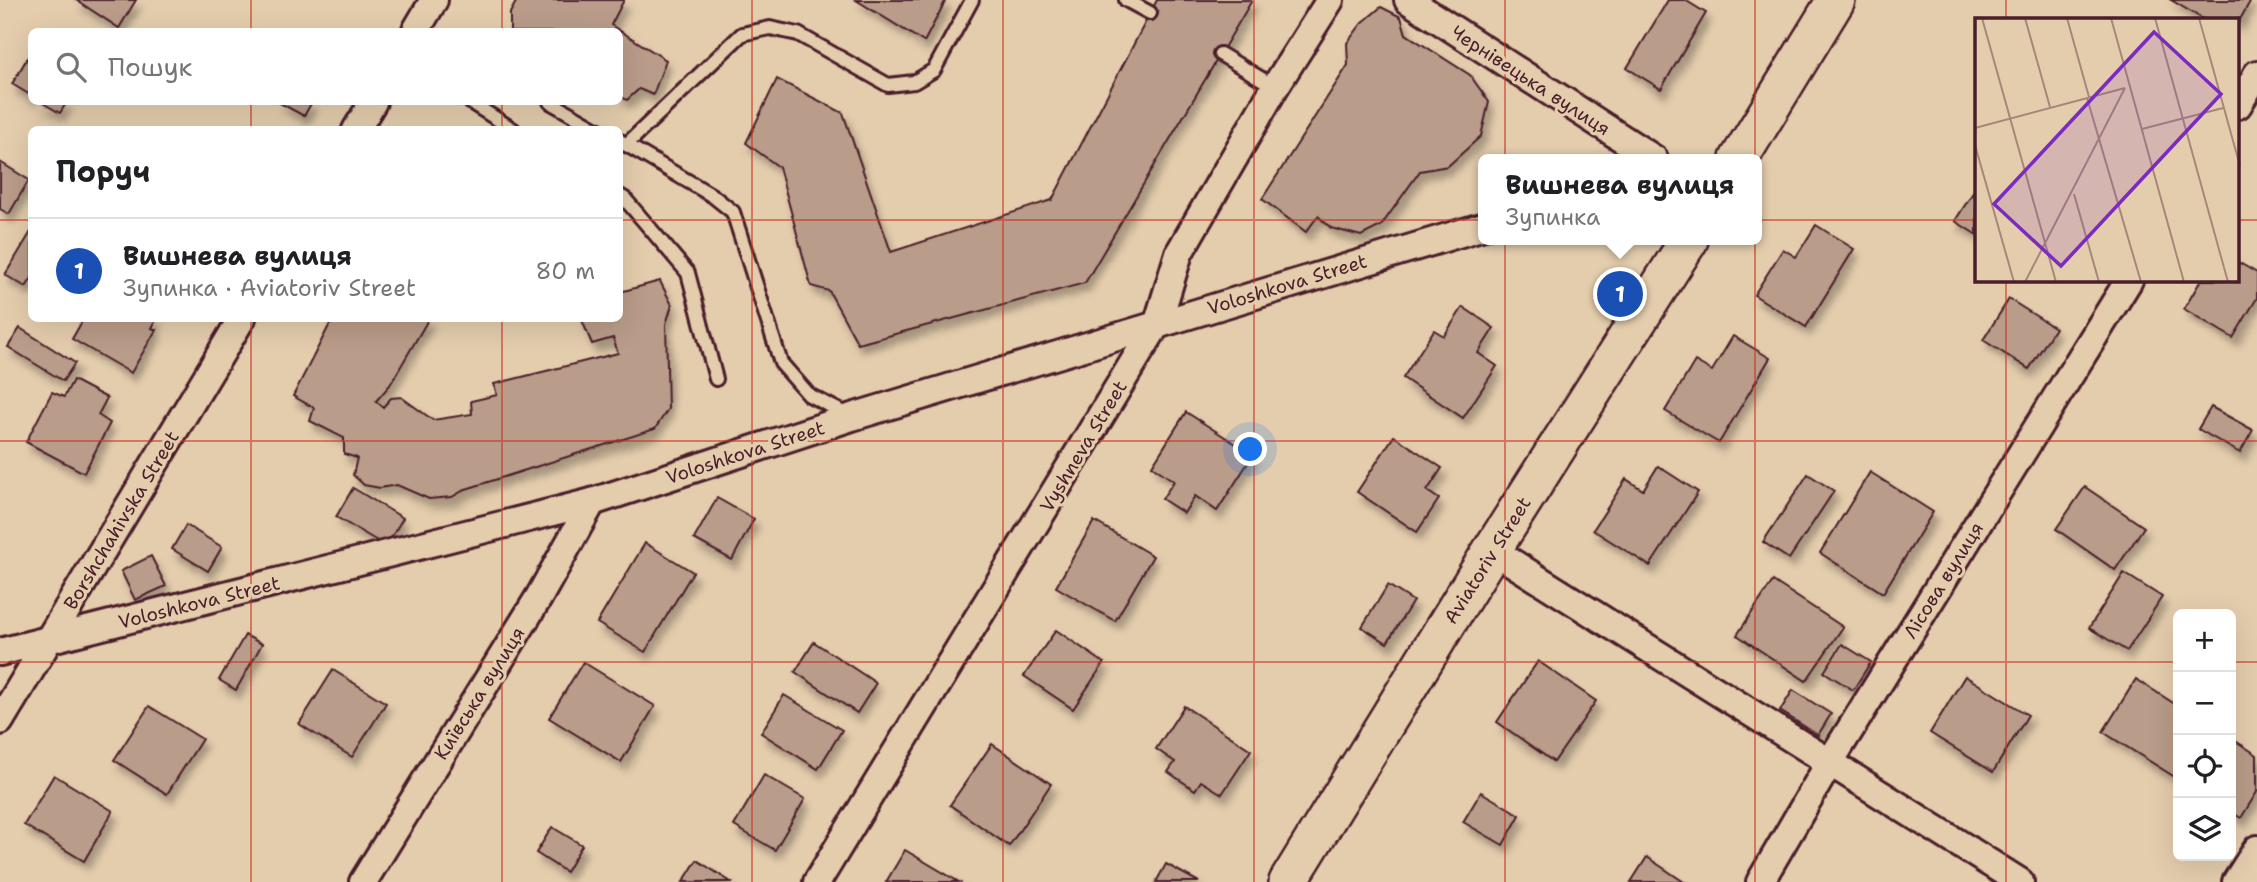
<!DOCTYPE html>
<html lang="uk">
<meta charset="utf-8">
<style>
body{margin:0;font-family:"Shantell Sans",sans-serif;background:#f2f2f2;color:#202124}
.controls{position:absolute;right:21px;bottom:21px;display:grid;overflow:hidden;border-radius:10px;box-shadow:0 7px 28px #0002}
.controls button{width:63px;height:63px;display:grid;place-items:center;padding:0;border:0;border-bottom:2px solid #e0e0e0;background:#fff;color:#202124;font:35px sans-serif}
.you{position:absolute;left:1251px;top:450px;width:24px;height:24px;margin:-18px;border:5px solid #fff;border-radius:50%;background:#1a73e8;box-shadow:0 0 0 10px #1a73e833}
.badge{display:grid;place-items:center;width:46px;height:46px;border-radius:50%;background:#c8321e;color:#fff;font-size:23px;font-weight:700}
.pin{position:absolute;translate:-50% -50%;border:4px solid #fff;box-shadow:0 2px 7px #0006}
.popup{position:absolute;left:1478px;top:154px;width:284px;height:91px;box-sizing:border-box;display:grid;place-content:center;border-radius:10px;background:#fff;filter:drop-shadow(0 2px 5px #0005);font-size:23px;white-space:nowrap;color:#757577}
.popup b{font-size:26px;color:#202124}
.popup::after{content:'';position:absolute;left:50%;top:100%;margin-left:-14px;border:14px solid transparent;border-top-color:#fff}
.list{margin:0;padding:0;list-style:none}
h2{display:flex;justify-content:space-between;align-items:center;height:91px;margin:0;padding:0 28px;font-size:30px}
h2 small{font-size:23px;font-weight:400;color:#757577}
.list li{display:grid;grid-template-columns:46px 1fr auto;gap:21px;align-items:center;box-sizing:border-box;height:105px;padding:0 28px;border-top:2px solid #e0e0e0}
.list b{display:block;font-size:26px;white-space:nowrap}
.list p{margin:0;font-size:23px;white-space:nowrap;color:#757577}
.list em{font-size:23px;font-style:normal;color:#757577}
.icon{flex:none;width:38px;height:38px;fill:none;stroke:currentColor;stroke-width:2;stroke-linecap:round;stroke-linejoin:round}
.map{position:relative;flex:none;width:2257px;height:882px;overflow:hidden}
.search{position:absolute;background:#fff;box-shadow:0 7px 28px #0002;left:28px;top:28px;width:595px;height:77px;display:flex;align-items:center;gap:18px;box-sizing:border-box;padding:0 24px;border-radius:10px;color:#757577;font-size:26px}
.panel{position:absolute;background:#fff;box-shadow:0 7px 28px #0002;left:28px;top:126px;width:595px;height:196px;border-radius:10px}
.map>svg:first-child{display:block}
.building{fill:#b99c89;stroke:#4a1f2b;stroke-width:2;filter:url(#shadow)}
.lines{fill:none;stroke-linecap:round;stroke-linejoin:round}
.service-casing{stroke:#4a1f2b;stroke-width:18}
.minor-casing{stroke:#4a1f2b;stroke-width:32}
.secondary-casing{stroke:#4a1f2b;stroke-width:42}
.service{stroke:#e4cdad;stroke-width:12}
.minor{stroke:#e4cdad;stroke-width:26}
.secondary{stroke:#e4cdad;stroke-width:37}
.grid{fill:none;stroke:#c8321e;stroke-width:2;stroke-opacity:0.55}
.labels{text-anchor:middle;stroke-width:6;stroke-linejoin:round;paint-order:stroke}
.street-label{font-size:19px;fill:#4a1f2b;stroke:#e4cdad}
.inset-road{fill:none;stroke:#a68779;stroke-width:2}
.view{fill:#7b2cbf;fill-opacity:0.15;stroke:#7b2cbf;stroke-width:3.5}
.inset-edge{fill:none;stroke:#4a1f2b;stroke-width:3.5}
</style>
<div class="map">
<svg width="2257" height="882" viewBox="0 0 2257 882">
<defs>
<filter id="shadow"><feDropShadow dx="4.5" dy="8" stdDeviation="3.5" flood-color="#0004"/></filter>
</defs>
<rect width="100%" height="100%" fill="#e4cdad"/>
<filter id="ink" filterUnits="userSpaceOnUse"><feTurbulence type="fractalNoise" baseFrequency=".0143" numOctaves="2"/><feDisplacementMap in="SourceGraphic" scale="14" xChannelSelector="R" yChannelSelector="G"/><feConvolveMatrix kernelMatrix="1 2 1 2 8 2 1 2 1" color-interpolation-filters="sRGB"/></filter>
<g filter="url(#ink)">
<g class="building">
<polygon points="76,0 136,0 119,28"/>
<polygon points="517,0 624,0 611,25 666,60 653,95 639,89 627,100 620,96 620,32 510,32 510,13"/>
<polygon points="856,0 946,0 924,42"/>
<polygon points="1157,0 1251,0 1251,2 1085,283 858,344 829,291 811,286 779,167 746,143 777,79 843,113 891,252 1052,200"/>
<polygon points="1668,0 1685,0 1706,13 1661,89 1627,68"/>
<polygon points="2171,0 2251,0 2238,23 2238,19 2203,19"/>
<polygon points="1381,7 1401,17 1406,34 1470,75 1489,102 1481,136 1448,166 1420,171 1381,226 1361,236 1331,228 1318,216 1306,232 1262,199 1348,65 1347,43 1362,23"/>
<polygon points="32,50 32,96 12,84"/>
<polygon points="41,102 67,102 60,113"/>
<polygon points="278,102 312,102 304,116"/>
<polygon points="0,162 29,180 9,214 0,209"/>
<polygon points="1977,186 1977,235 1955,221"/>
<polygon points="1816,225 1854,249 1806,327 1754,295 1783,249 1796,257"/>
<polygon points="32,230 32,278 26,287 5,275"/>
<polygon points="2238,262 2257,273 2257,298 2233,338 2184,309 2201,280 2238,280"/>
<polygon points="660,281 672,305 666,324 668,409 655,429 466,489 452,497 429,499 397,485 380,488 364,485 353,475 357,458 344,454 344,438 310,421 314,408 293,396 333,318 429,318 390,385 376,401 383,407 391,398 401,397 433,420 472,414 471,401 497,395 494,384 618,353 613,338 592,344 581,318 620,318 620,292"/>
<polygon points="2009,299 2055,328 2029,369 1983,340"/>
<polygon points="1463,307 1494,328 1478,353 1497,366 1463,418 1403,378 1434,330 1444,336"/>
<polygon points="84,318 157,318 152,328 156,330 131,373 72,339"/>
<polygon points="20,328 75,363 63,381 8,347"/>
<polygon points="1733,336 1770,358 1719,443 1665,411 1695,361 1712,371"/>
<polygon points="73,380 107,398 98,415 110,423 84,473 26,442 52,392 64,397"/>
<polygon points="2211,407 2253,430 2240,453 2198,429"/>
<polygon points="1186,412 1253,455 1217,511 1195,496 1184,513 1162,499 1174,481 1152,466"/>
<polygon points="1394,436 1442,468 1427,491 1439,499 1417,532 1357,492"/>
<polygon points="1658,466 1698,492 1650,566 1593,530 1626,479 1643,490"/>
<polygon points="1870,472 1933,512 1883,593 1820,553"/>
<polygon points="1808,474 1834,491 1789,559 1763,542"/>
<polygon points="2085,487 2144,527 2115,570 2056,529"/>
<polygon points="353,488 403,518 386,546 336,517"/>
<polygon points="717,498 754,519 732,560 694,539"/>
<polygon points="1094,521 1153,556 1115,621 1056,587"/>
<polygon points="186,525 222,547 208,571 172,549"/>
<polygon points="645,543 693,572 645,652 597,623"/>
<polygon points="151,556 166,586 135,600 121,571"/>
<polygon points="2124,573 2162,597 2127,651 2089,628"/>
<polygon points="1773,581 1843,627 1806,681 1737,635"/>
<polygon points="1388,585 1413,601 1387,643 1362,627"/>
<polygon points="1056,630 1104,663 1073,709 1024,676"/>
<polygon points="245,635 262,644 236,690 219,680"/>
<polygon points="814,642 876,683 857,713 795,672"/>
<polygon points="1842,644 1871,662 1853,690 1824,672"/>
<polygon points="1538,661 1596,701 1554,762 1497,722"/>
<polygon points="583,662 655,706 621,762 549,718"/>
<polygon points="333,670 386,703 352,757 299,724"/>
<polygon points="1965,676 2028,715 1993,772 1930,733"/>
<polygon points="2136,679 2178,706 2178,779 2103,732"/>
<polygon points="1793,690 1831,714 1818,735 1780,711"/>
<polygon points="784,695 842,730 818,769 761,733"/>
<polygon points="149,706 202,739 167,794 114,760"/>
<polygon points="1184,706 1251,750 1222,794 1201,781 1195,790 1168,772 1175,762 1156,749"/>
<polygon points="2231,738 2257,755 2257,792 2241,818 2231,812"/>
<polygon points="992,744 1051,784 1009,846 950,805"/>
<polygon points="54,775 113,811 84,861 24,825"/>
<polygon points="764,775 805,799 775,850 734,826"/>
<polygon points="1481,792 1520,815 1503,845 1463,822"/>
<polygon points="552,827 582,845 566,872 536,853"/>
<polygon points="905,850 959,882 886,882"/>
<polygon points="1647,857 1684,882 1631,882"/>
<polygon points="697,860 731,882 683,882"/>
<polygon points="1166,864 1199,882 1156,882"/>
</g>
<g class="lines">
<g class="service-casing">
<g id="service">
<polyline points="1126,0 1150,13"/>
<polyline points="1220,54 1275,87"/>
<polyline points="470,102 514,130"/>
<polyline points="550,102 599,130"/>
<polyline points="620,141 713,196 733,212 781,363 809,395 850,416"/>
<polyline points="626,145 742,34 770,28 798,34 888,85 914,82 934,70 972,0"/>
<polyline points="620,196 625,199 688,273 716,379"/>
</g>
</g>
<g class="minor-casing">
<g id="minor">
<polyline points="1408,0 1654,159"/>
<polyline points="415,32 434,0"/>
<polyline points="2238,105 2257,74"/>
<polyline points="356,130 373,102"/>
<polyline points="1492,550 2020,882"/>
<polyline points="0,652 592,502 852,417 1484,226"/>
<polyline points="0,721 242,318"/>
<polyline points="363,882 539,597 592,502"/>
<polyline points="817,882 1158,322 1179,253 1275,87 1330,0"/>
<polyline points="1760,882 1830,762 2129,280"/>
<polyline points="2236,882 2257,849"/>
</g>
</g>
<g class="secondary-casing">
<g id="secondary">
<polyline points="1739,159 1836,0"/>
<polyline points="1288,882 1492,550 1689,240"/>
</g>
</g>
<use href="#service" class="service"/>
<use href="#minor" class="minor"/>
<use href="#secondary" class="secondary"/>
</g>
</g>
<path class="grid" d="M251,0v32M502,0v32M752,0v882M1003,0v882M1254,0v882M1505,0v882M1755,0v882M2006,0v19M251,102v28M502,102v28M0,220h32M620,220h1357M2238,220h19M2006,280v602M251,318v564M502,318v564M0,441h2257M0,662h2178M2231,662h26"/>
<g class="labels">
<g class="street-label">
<text transform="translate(1531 80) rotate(33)" y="7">Чернівецька вулиця</text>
<text transform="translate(1287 284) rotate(-17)" y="7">Voloshkova Street</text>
<text transform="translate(1083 446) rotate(-59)" y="7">Vyshneva Street</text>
<text transform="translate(745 452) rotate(-18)" y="7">Voloshkova Street</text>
<text transform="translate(121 520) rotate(-59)" y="7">Borshchahivska Street</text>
<text transform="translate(1487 560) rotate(-58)" y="7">Aviatoriv Street</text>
<text transform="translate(1943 580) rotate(-58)" y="7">Лісова вулиця</text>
<text transform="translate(199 602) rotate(-14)" y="7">Voloshkova Street</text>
<text transform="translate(479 693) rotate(-58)" y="7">Київська вулиця</text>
</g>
</g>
<g transform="translate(1975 18)">
<rect width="264" height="264" fill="#e4cdad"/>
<path class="inset-road" d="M7,0l74,264M50,0l25,89M92,0l22,79M136,0l73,264M180,0l73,264M224,0l41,148M112,80l54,184M0,110l150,-40M167,111l81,-21M0,127l39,137M99,176l25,88M50,264l100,-194"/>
<path class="view" d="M179,14l67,62 -160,172 -67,-62z"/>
<rect width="264" height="264" class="inset-edge"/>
</g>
</svg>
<div class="controls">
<button>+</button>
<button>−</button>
<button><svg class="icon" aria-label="locate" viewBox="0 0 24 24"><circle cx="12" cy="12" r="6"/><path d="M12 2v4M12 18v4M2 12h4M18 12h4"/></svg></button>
<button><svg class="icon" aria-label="layers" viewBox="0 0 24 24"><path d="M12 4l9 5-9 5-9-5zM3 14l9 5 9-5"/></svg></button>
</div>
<div class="you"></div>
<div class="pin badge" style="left:1620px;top:294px;background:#1a4fb4">1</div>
<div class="popup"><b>Вишнева вулиця</b>Зупинка</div>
<div class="search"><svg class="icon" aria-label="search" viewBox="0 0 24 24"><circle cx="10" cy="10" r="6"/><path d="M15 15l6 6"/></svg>Пошук</div>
<section class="panel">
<h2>Поруч<small></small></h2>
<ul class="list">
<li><span class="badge" style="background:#1a4fb4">1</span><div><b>Вишнева вулиця</b><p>Зупинка · Aviatoriv Street</p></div><em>80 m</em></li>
</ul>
</section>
</div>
